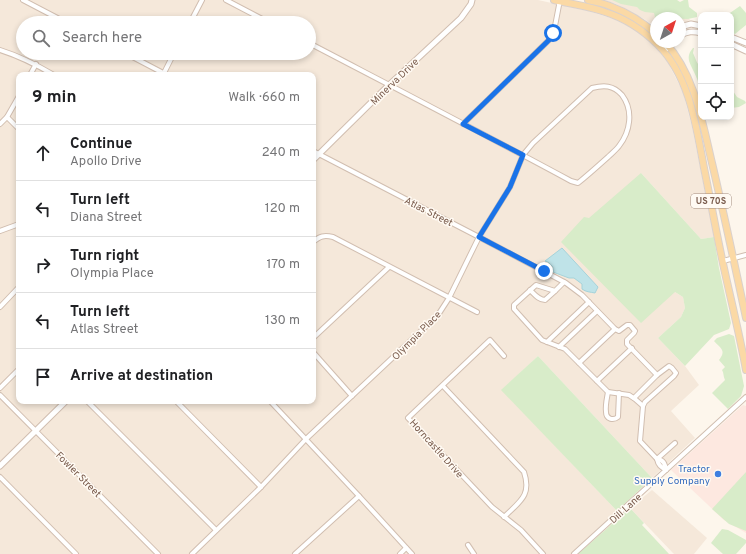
<!DOCTYPE html>
<meta charset="utf-8">
<style>
body{margin:0;font-family:Overpass,sans-serif;background:#f2f2f2;color:#202124}
.controls{position:absolute;right:12px;top:12px;display:grid;overflow:hidden;border-radius:8px;box-shadow:0 2px 6px #0003}
.controls button{width:36px;height:36px;display:grid;place-items:center;padding:0;border:0;border-bottom:1px solid #e0e0e0;background:#fff;color:#202124;font:20px sans-serif}
.compass{position:absolute;left:650px;top:12px;width:36px;height:36px;border-radius:50%;background:#fff;box-shadow:0 2px 6px #0003;rotate:39deg}
.stop{position:absolute;width:12px;height:12px;margin:-9px;border:3px solid #1a73e8;border-radius:50%;background:#fff}
.stop.end{background:#1a73e8;border-color:#fff;box-shadow:0 1px 4px #0008}
.list{margin:0;padding:0;list-style:none}
h2{display:flex;justify-content:space-between;align-items:center;height:52px;margin:0;padding:0 16px;font-size:17px}
h2 small{font-size:13px;font-weight:400;color:#757577}
.list li{display:grid;grid-template-columns:26px 1fr auto;gap:12px;align-items:center;box-sizing:border-box;height:56px;padding:0 16px;border-top:1px solid #e0e0e0}
.list b{display:block;font-size:15px;white-space:nowrap}
.list p{margin:0;font-size:13px;white-space:nowrap;color:#757577}
.list em{font-size:13px;font-style:normal;color:#757577}
.icon{flex:none;width:22px;height:22px;fill:none;stroke:currentColor;stroke-width:2;stroke-linecap:round;stroke-linejoin:round}
.map{position:relative;flex:none;width:746px;height:554px;overflow:hidden}
.search{position:absolute;background:#fff;box-shadow:0 2px 6px #0003;left:16px;top:16px;width:300px;height:44px;display:flex;align-items:center;gap:10px;box-sizing:border-box;padding:0 14px;border-radius:22px;color:#757577;font-size:15px}
.panel{position:absolute;background:#fff;box-shadow:0 2px 6px #0003;left:16px;top:72px;width:300px;height:332px;border-radius:8px}
.map>svg:first-child{display:block}
.residential{fill:#f5e8da;fill-rule:evenodd}
.commercial{fill:#fde8e0}
.green{fill:#d8ecc9}
.water{fill:#bfe3e8;stroke:#a5d3da}
.lines{fill:none;stroke-linecap:round;stroke-linejoin:round}
.minor-casing{stroke:#d1beb0;stroke-width:6}
.tertiary-casing{stroke:#d1beb0;stroke-width:7}
.primary-casing{stroke:#dad1cd;stroke-width:8}
.minor{stroke:#fff;stroke-width:4}
.tertiary{stroke:#fff;stroke-width:5}
.primary{stroke:#fbd9a5;stroke-width:6}
.route{stroke:#1a73e8;stroke-width:5}
.shop-dot{fill:#3f7fe0;stroke:#fffaf3;stroke-width:1.5}
.labels{text-anchor:middle;stroke-width:3;stroke-linejoin:round;paint-order:stroke}
.shield{fill:#fffaf3;stroke:#a28b7f;stroke-width:1}
.shield-label{font-size:9px;font-weight:bold;fill:#7a5c4d}
.street-label{font-size:10px;fill:#7a5c4d;stroke:#fffaf3}
.shop-label{font-size:10px;fill:#366cbe;stroke:#fffaf3;text-anchor:end}
</style>
<div class="map">
<svg width="746" height="554" viewBox="0 0 746 554">
<rect width="100%" height="100%" fill="#fdf6ec"/>
<g class="residential">
<path d="M0,0h538l50,11 26,8 20,10 21,17 13,17 15,29 9,35 22,110 -13,2 -60,-66 34,119 8,5 2,11 -4,9 -23,21 27,28 14,19 -28,26 24,27 -43,40 -114,-122 -36,34 115,121 -46,43h-571zM23,23h286v30h-286zM19,75h294v326h-294z"/>
<polygon points="604,0 675,0 690,20 680,24 680,18 656,18 656,27 644,19 628,10 616,4"/>
<polygon points="652,490 707,538 694,554 674,554 630,508"/>
</g>
<polygon class="commercial" points="743,405 746,406 746,533 724,520 671,470"/>
<g class="green">
<polygon points="612,0 677,0 680,2 684,0 688,0 689,7 697,13 697,17 688,19 656,18 656,24 654,21 655,17 654,13 645,12 640,10 637,7 621,4"/>
<polygon points="740,6 746,13 746,25 735,34 731,32 731,15 727,15"/>
<path d="M693,48h1l-1,5c3,6 3,10 8,14v19l-2,-1c-1,-4 -3,-9 -5,-13 -4,-9 -9,-15 -1,-24z"/>
<polygon points="731,90 733,91 737,97 745,101 746,103 739,107 731,108"/>
<polygon points="641,173 701,239 714,237 719,268 731,323 729,329 714,335 685,366 658,338 681,317 685,308 683,297 675,292 641,323 561,242 584,217 589,218"/>
<path d="M729,334l5,2 10,50 -3,10 -13,13 -16,-16 13,-13c-2,-4 -1,-7 -3,-10l3,-3 -6,-7c8,-10 1,-12 -5,-19l3,-3z"/>
<polygon points="538,356 652,478 617,511 501,390"/>
<polygon points="746,472 746,531 729,524 712,509"/>
<polygon points="630,508 644,523 642,525 669,554 578,554"/>
<polygon points="722,529 728,530 746,540 746,543 736,554 723,554 711,543"/>
</g>
<path class="water" d="M562,248l36,39 -3,6c-5,-1 -9,-1 -13,-4v-5l-8,-6h-5l-16,-6v-5l-5,-5 -3,-1z"/>
<g class="lines">
<g class="minor-casing">
<g id="minor">
<polyline points="23,0 67,23"/>
<polyline points="226,0 270,23"/>
<polyline points="190,23 202,0"/>
<path d="M0,50c19,6 37,15 54,25"/>
<polyline points="125,53 167,75"/>
<polyline points="30,75 36,64"/>
<polyline points="163,75 174,53"/>
<polyline points="7,117 19,129"/>
<polyline points="0,124 7,117 19,96"/>
<polyline points="463,124 549,40 555,26 560,0"/>
<path d="M313,151l166,86 87,46 16,12 33,34 4,2 8,-6h3l5,6 -1,2 -7,7v4l30,31 12,-9 3,2 4,5 -2,3 -29,26 -2,4 -3,35 17,18c7,1 8,5 9,11"/>
<polyline points="0,231 19,224"/>
<path d="M313,242c7,-6 11,-7 20,-5l144,75"/>
<polyline points="723,261 746,255"/>
<polyline points="564,282 555,291 536,285 514,305 514,309 542,340 565,349 608,392 629,395 635,399 643,406"/>
<path d="M530,290c5,5 9,10 15,10l10,-9"/>
<polyline points="0,307 19,287"/>
<polyline points="313,338 389,267"/>
<polyline points="547,342 589,302"/>
<polyline points="559,347 597,311"/>
<polyline points="313,352 352,396"/>
<polyline points="504,356 490,340 408,418 492,507 521,530 543,554"/>
<polyline points="579,363 615,329"/>
<polyline points="597,381 632,348"/>
<path d="M443,386l81,86c8,24 -5,30 -20,45"/>
<polyline points="0,388 19,369"/>
<path d="M608,392c-1,6 -3,14 -2,20 0,7 7,9 12,5l1,-24"/>
<polyline points="0,395 158,554"/>
<polyline points="634,398 657,375"/>
<polyline points="87,401 216,530"/>
<polyline points="176,401 261,487"/>
<polyline points="270,401 359,496 412,554"/>
<polyline points="657,459 675,443"/>
<path d="M657,459c1,6 4,8 9,11"/>
<polyline points="0,477 76,554"/>
<polyline points="468,545 474,554"/>
<path d="M192,554l69,-67 45,-48 132,-124 11,-17 30,-61 31,-50 13,-32 10,-12 59,-55c12,-3 21,-3 30,7 12,16 8,37 -3,51 -3,4 -8,8 -11,11 -10,9 -20,18 -30,26l-7,-2c-87,-47 -174,-92 -262,-138"/>
<polyline points="295,554 359,496"/>
<polyline points="400,554 406,548"/>
<polyline points="574,554 746,397"/>
</g>
</g>
<g class="tertiary-casing">
<g id="tertiary">
<polyline points="680,27 691,24 701,26"/>
<path d="M680,36c7,-5 13,-5 21,-3"/>
<polyline points="731,37 746,43"/>
<polyline points="731,44 746,51"/>
<polyline points="666,49 674,42"/>
<polyline points="313,160 389,85 461,18 471,4 472,0"/>
<polyline points="0,466 66,401"/>
</g>
</g>
<g class="primary-casing">
<g id="primary">
<path d="M554,0c17,4 34,6 51,12 19,6 38,18 53,33 32,32 38,81 46,123 6,29 11,58 17,86 8,39 18,77 25,116"/>
<path d="M588,0c7,2 15,3 22,6 16,6 33,16 46,28"/>
<path d="M665,42c30,33 37,79 47,121 12,51 23,103 34,155"/>
</g>
</g>
<use href="#minor" class="minor"/>
<use href="#tertiary" class="tertiary"/>
<use href="#primary" class="primary"/>
</g>
<g class="lines">
<polyline class="route" points="544,271 479,237 510,187 523,155 463,124 549,40 553,33"/>
</g>
<circle class="shop-dot" cx="718" cy="474" r="4"/>
<g class="labels">
<rect class="shield" x="691" y="194" width="40" height="14" rx="3"/>
<g class="shield-label">
<text x="711" y="204">US 70S</text>
</g>
<g class="street-label">
<text transform="translate(394 81) rotate(-44)" y="4">Minerva Drive</text>
<text transform="translate(429 211) rotate(27)" y="4">Atlas Street</text>
<text transform="translate(416 335) rotate(-45)" y="4">Olympia Place</text>
<text transform="translate(437 448) rotate(48)" y="4">Horncastle Drive</text>
<text transform="translate(79 474) rotate(45)" y="4">Fowler Street</text>
<text transform="translate(625 508) rotate(-42)" y="4">Dill Lane</text>
</g>
<g class="shop-label">
<text x="710" y="472">Tractor<tspan x="710" dy="12">Supply Company</tspan></text>
</g>
</g>
</svg>
<div class="controls">
<button>+</button>
<button>−</button>
<button><svg class="icon" aria-label="locate" viewBox="0 0 24 24"><circle cx="12" cy="12" r="6"/><path d="M12 2v4M12 18v4M2 12h4M18 12h4"/></svg></button>
</div>
<svg class="compass" viewBox="-18 -18 36 36"><path d="M0-13l5 13h-10z" fill="#e53935"/><path d="M0 13l5-13h-10z" fill="#757577"/></svg>
<div class="stop" style="left:553px;top:33px"></div>
<div class="stop end" style="left:544px;top:271px"></div>
<div class="search"><svg class="icon" aria-label="search" viewBox="0 0 24 24"><circle cx="10" cy="10" r="6"/><path d="M15 15l6 6"/></svg>Search here</div>
<section class="panel">
<h2>9 min<small>Walk · 660 m</small></h2>
<ul class="list">
<li><svg class="icon" aria-label="ahead" viewBox="0 0 24 24"><path d="M12 20V5M6 11l6-6 6 6"/></svg><div><b>Continue</b><p>Apollo Drive</p></div><em>240 m</em></li>
<li><svg class="icon" aria-label="left" viewBox="0 0 24 24"><path d="M17 20v-9H6M10 6l-5 5 5 5"/></svg><div><b>Turn left</b><p>Diana Street</p></div><em>120 m</em></li>
<li><svg class="icon" aria-label="right" viewBox="0 0 24 24"><path d="M7 20v-9h11M14 6l5 5-5 5"/></svg><div><b>Turn right</b><p>Olympia Place</p></div><em>170 m</em></li>
<li><svg class="icon" aria-label="left" viewBox="0 0 24 24"><path d="M17 20v-9H6M10 6l-5 5 5 5"/></svg><div><b>Turn left</b><p>Atlas Street</p></div><em>130 m</em></li>
<li><svg class="icon" aria-label="arrive" viewBox="0 0 24 24"><path d="M6 21V4h12l-3 4 3 4H6"/></svg><div><b>Arrive at destination</b></div></li>
</ul>
</section>
</div>
